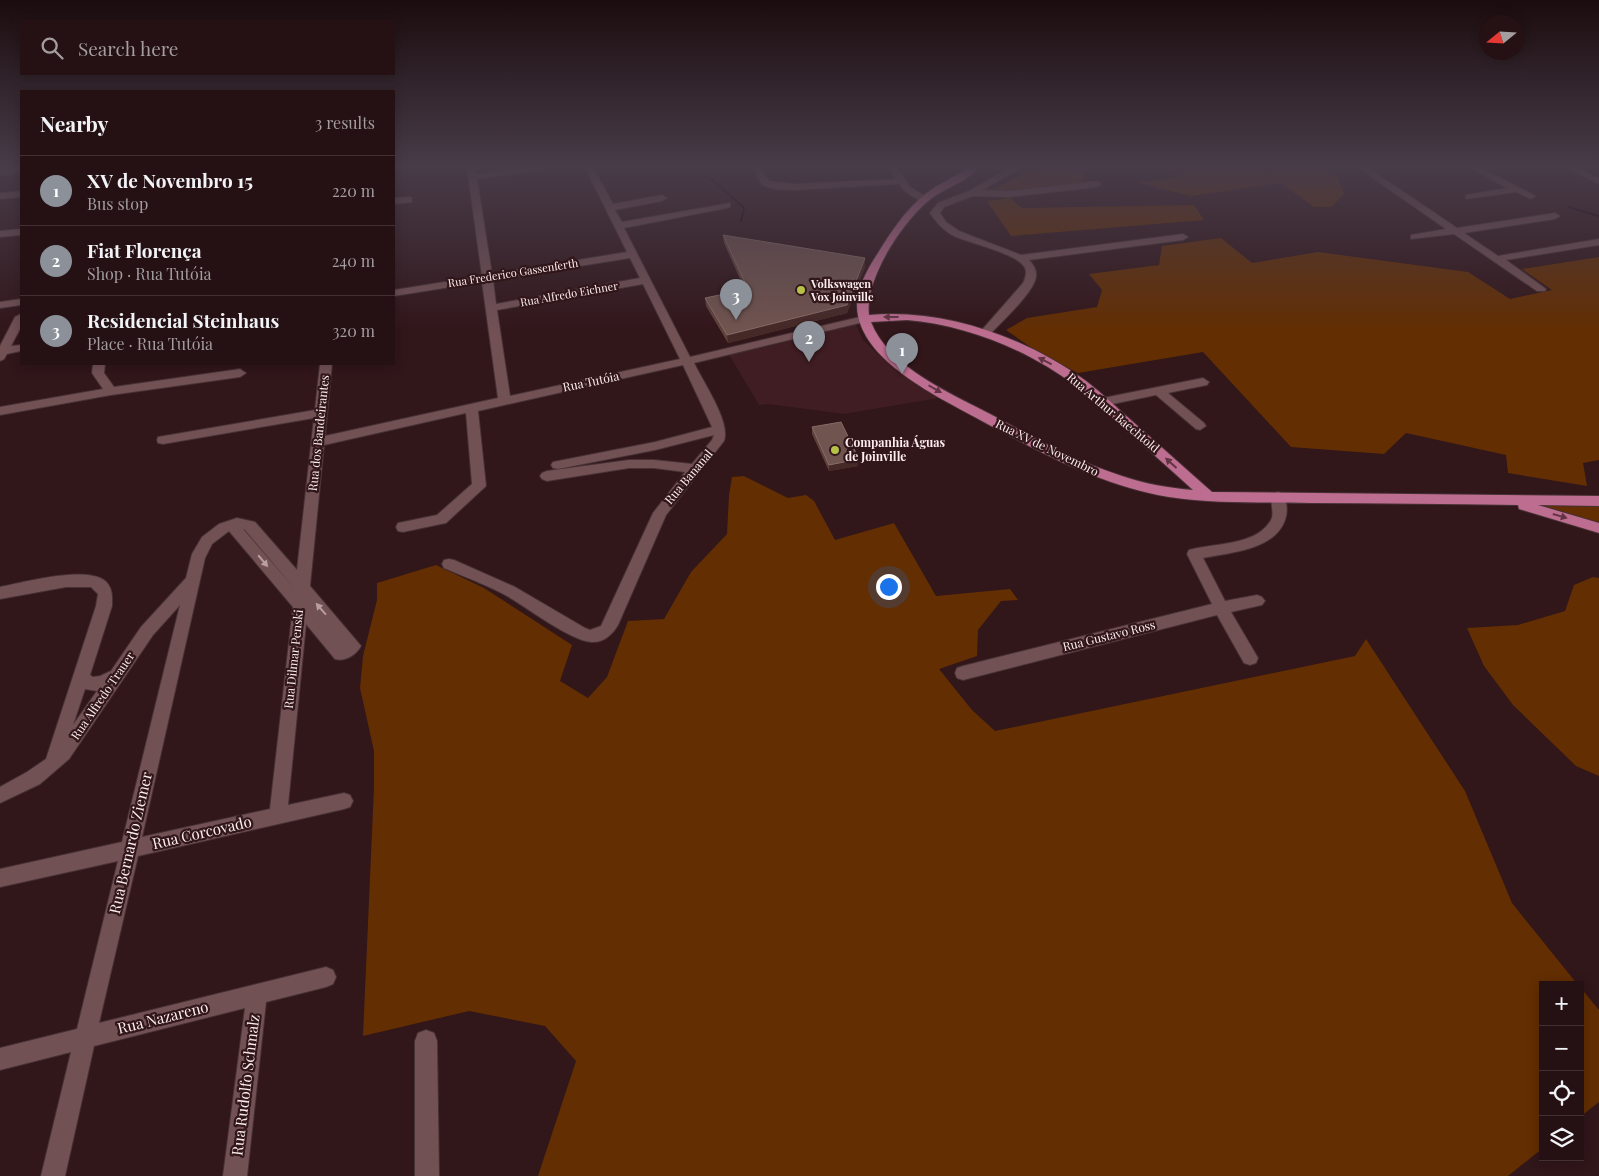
<!DOCTYPE html>
<meta charset="utf-8">
<style>
body{margin:0;font-family:"Playfair Display",serif;background:#2d191d;color:#f1f3f6}
.controls{position:absolute;right:15px;bottom:15px;display:grid;overflow:hidden;border-radius:0px;box-shadow:0 2px 12px #0003}
.controls button{width:45px;height:45px;display:grid;place-items:center;padding:0;border:0;border-bottom:1px solid #423034;background:#251014;color:#f1f3f6;font:25px sans-serif}
.compass{position:absolute;left:1479px;top:15px;width:45px;height:45px;border-radius:50%;background:#251014;box-shadow:0 2px 12px #0003;rotate:252deg}
.you{position:absolute;left:888px;top:586px;width:18px;height:18px;margin:-12px;border:4px solid #fff;border-radius:50%;background:#1a73e8;box-shadow:0 0 0 8px #1a73e833}
.badge{display:grid;place-items:center;width:32px;height:32px;border-radius:50%;background:#8c9099;color:#fff;font-size:16px;font-weight:700}
.pin{position:absolute;translate:-50% -41px;filter:drop-shadow(0 1px 2px #0008)}
.pin::after{content:'';position:absolute;top:26px;width:18px;height:15px;background:inherit;clip-path:polygon(0 0,100% 0,50% 100%)}
.list{margin:0;padding:0;list-style:none}
h2{display:flex;justify-content:space-between;align-items:center;height:65px;margin:0;padding:0 20px;font-size:21px}
h2 small{font-size:16px;font-weight:400;color:#a39da0}
.list li{display:grid;grid-template-columns:32px 1fr auto;gap:15px;align-items:center;box-sizing:border-box;height:70px;padding:0 20px;border-top:1px solid #423034}
.list b{display:block;font-size:19px;white-space:nowrap}
.list p{margin:0;font-size:16px;white-space:nowrap;color:#a39da0}
.list em{font-size:16px;font-style:normal;color:#a39da0}
.icon{flex:none;width:28px;height:28px;fill:none;stroke:currentColor;stroke-width:2;stroke-linecap:round;stroke-linejoin:round}
.map{position:relative;flex:none;width:1599px;height:1176px;overflow:hidden}
.search{position:absolute;background:#251014;box-shadow:0 2px 12px #0003;left:20px;top:20px;width:375px;height:55px;display:flex;align-items:center;gap:12px;box-sizing:border-box;padding:0 18px;border-radius:0px;color:#a39da0;font-size:19px}
.panel{position:absolute;background:#251014;box-shadow:0 2px 12px #0003;left:20px;top:90px;width:375px;height:275px;border-radius:0px}
.map>svg:first-child{display:block}
.built{fill:#3f1d22}
.green{fill:#632e02}
.lines{fill:none;stroke-linecap:round;stroke-linejoin:round}
.stream{stroke:#150014;stroke-width:2}
.minor-casing{stroke:#463134;stroke-width:2}
.major-casing{stroke:#463134;stroke-width:2}
.minor{fill:#725155;fill-rule:evenodd}
.major{fill:#bd6d8f;fill-rule:evenodd}
.wall{fill:#5f423c}
.shaded-wall{fill:#452927}
.building{fill:#70544f;stroke:#866c68}
.oneway{fill:#623443}
.oneway2{fill:#b89fa2}
.poi-dot{fill:#b7c148;stroke:#31161a;stroke-width:2}
.labels{text-anchor:middle;stroke-width:4.5;stroke-linejoin:round;paint-order:stroke}
.far-street-label{font-size:11px;fill:#fdedee;stroke:#31161a}
.far-poi-label{font-size:11px;font-weight:bold;fill:#fdedee;stroke:#31161a;text-anchor:start}
.street-label{font-size:12px;fill:#fdedee;stroke:#31161a}
.poi-label{font-size:12px;font-weight:bold;fill:#fdedee;stroke:#31161a;text-anchor:start}
.near-street-label{font-size:15px;fill:#fdedee;stroke:#31161a}
</style>
<div class="map">
<svg width="1599" height="1176" viewBox="0 0 1599 1176">
<rect width="100%" height="100%" fill="#31161a"/>
<polygon class="built" points="852,323 856,325 863,340 895,370 939,398 844,414 768,404 759,405 728,353"/>
<g class="green">
<polygon points="1039,167 1107,167 1085,170 1082,182 988,192"/>
<polygon points="1141,167 1327,167 1336,173 1344,194 1331,207 1314,207 1281,183 1191,196 1139,183 1179,177 1174,173"/>
<polygon points="1010,198 1022,208 1194,205 1204,220 1011,236 987,201"/>
<polygon points="1221,238 1252,263 1318,252 1468,272 1510,299 1552,290 1522,269 1599,257 1599,460 1583,463 1587,486 1508,473 1506,455 1406,433 1384,454 1291,447 1203,352 1078,373 1039,353 1006,330 1027,318 1097,307 1102,290 1089,274 1159,265 1162,246"/>
<polygon points="744,476 788,498 806,495 814,501 835,540 894,523 936,596 1010,589 1018,600 1001,601 978,630 977,656 939,669 972,710 995,731 1355,656 1366,639 1465,791 1512,903 1578,985 1543,985 1543,1148 1508,1176 538,1176 576,1061 545,1026 469,1011 363,1036 374,787 374,751 360,688 363,656 377,600 377,583 436,565 484,588 572,645 560,681 588,698 607,677 628,621 664,619 691,572 727,534 729,495 732,477"/>
<polygon points="1529,504 1599,505 1599,525"/>
<polygon points="1593,577 1599,578 1599,776 1576,766 1513,705 1484,666 1467,628 1518,625 1565,611 1574,585"/>
<polygon points="1580,987 1599,1010 1599,1102 1580,1117"/>
</g>
<g class="lines">
<g class="stream">
<polyline points="690,167 715,182 744,208 741,221"/>
<polyline points="1568,207 1599,216"/>
</g>
<g class="minor-casing">
<g id="minor">
<polygon points="21,167 21,172 0,176 0,170"/>
<path d="M467,167h8l1,7 49,-7h23l-4,3 -67,9 15,95 135,-22 -42,-85h8l20,37 49,-9 5,3 -5,3 -47,9 7,12 108,-19v4l-3,1 -103,20 66,129 174,-41 6,3 -2,2 -174,42c9,19 37,59 30,78l-58,74 -48,110c-6,10 -15,18 -27,17 -20,-1 -65,-35 -84,-46 -20,-11 -42,-19 -63,-28l-2,-4 2,-4 5,-1 5,1 61,27 70,41 5,2 11,-4 52,-113 32,-41 -31,-4h-25l-82,13 -5,-2 -2,-3 2,-3 5,-2 82,-11h25l38,4 20,-24 2,-5 -59,15 -97,19 -5,-1 -2,-3 2,-3 5,-1 97,-19 57,-15 -29,-62 -205,46 8,75 -40,37 -5,1 -38,8 -5,-1 -2,-4 2,-4 5,-1 34,-7 35,-31 -6,-71 -142,32 -14,141 51,60c-5,9 -16,16 -26,13l-29,-35 -18,181 56,-12 6,2 3,6 -3,6 -6,2 -206,47 -39,167 227,-56 7,3 3,7 -3,7 -7,3 -60,15 -19,174h-24l22,-168 -151,38 -29,130h-24l30,-124 -71,18v-22l77,-19 41,-168 -118,26v-18l122,-27 58,-237 -27,30 -84,124 -29,25 -40,19v-16l27,-15 19,-13 50,-153 2,-12 -7,-7h-25l-66,12v-12c22,-4 93,-24 108,-3 5,7 4,14 4,22l-22,69 3,2 7,-1 11,-5 30,-44 45,-49 6,-24 10,-17 17,-13 18,-6 18,4 42,48 17,-152 -151,26 -5,-1 -1,-3 1,-3 157,-27 5,-46h12l-7,72 173,-38 -16,-116 -88,14v-6l88,-14zM630,258l10,20 -144,26 -3,-24zM643,284l37,75 -170,37 -13,-86zM243,529l2,1 50,59zM229,531l64,76 -23,202 -128,28 63,-279 7,-14zM85,689l12,2 -24,34z"/>
<path d="M752,167h8l9,14 26,3 101,-5 -7,-12h8l13,20 20,12 -5,3c-10,-3 -20,-9 -26,-18l-104,6 -21,-1 -12,-4z"/>
<path d="M1011,167h11l-39,23 27,1 87,-10 5,3 -5,3 -87,10 -37,-1 -29,11 -4,6 6,9 13,9 62,24 162,-21 5,3 -5,3 -154,20c4,4 8,10 7,17 -2,15 -36,47 -47,58h-8l-2,-2 2,-2 42,-48c2,-4 4,-10 2,-15 -7,-15 -58,-25 -73,-33 -10,-6 -16,-13 -22,-22l8,-10 31,-12z"/>
<polygon points="1357,167 1367,167 1457,228 1555,213 1560,216 1555,219 1464,233 1498,256 1599,239 1599,245 1506,260 1546,289 1545,291 1537,291 1454,234 1411,239 1411,235 1446,229"/>
<polygon points="1468,167 1479,167 1536,196 1531,199 1516,192 1466,199 1466,195 1507,188"/>
<polygon points="1565,167 1576,167 1599,178 1599,184"/>
<polygon points="21,191 21,197 0,199 0,193"/>
<polygon points="409,197 412,198 412,202 394,204 394,198"/>
<polygon points="21,229 21,235 0,237 0,231"/>
<polygon points="21,299 21,305 0,308 0,302"/>
<polygon points="21,314 21,327 11,346 21,345 21,351 7,354 4,359 0,361 0,346 15,317"/>
<polygon points="93,364 105,364 104,373 114,387 240,369 246,373 240,377 111,395 0,415 0,407 103,389 92,373"/>
<polygon points="1203,378 1209,382 1207,385 1168,393 1204,423 1206,426 1200,430 1196,429 1156,395 1103,406 1097,402 1103,398"/>
<path d="M1278,492l5,2c4,7 5,18 2,26 -10,30 -56,33 -82,38l22,43 32,-6 5,2 3,4 -3,4 -31,7 27,46 -2,5 -6,2 -6,-2 -27,-48 -254,65 -6,-2 -2,-5 2,-5 6,-2 249,-62 -25,-50 2,-4c24,-7 64,-4 80,-27 8,-9 -1,-20 4,-29z"/>
<polygon points="426,1030 434,1033 437,1041 439,1176 415,1176 415,1041 418,1033"/>
</g>
</g>
<g class="major-casing">
<path id="major" d="M970,167h10c-12,14 -33,20 -48,31 -28,21 -68,81 -63,117 75,-7 156,22 217,66 16,12 31,27 46,40 27,24 53,47 80,71l387,4v10l-61,-1 61,18v10l-80,-24 -1,-4c-69,-1 -138,-2 -207,-2 -48,-1 -96,1 -142,-6 -67,-11 -128,-44 -187,-76 -41,-23 -126,-61 -125,-117 1,-18 11,-36 21,-51 12,-20 27,-42 45,-57 14,-12 32,-19 47,-29zM907,320c60,5 121,30 169,66 16,11 29,25 43,38 25,22 50,44 74,66 -24,-2 -48,-6 -71,-14 -45,-14 -88,-38 -130,-61 -40,-21 -104,-48 -121,-93z"/>
</g>
<use href="#minor" class="minor"/>
<use href="#major" class="major"/>
</g>
<g class="wall">
<polygon points="723,235 865,267 847,313 728,343 706,306 705,298 745,290 724,243"/>
<polygon points="812,427 858,466 829,471 812,434"/>
</g>
<g class="shaded-wall">
<polygon points="865,258 865,267 847,313 728,343 727,335"/>
<polygon points="859,459 858,466 829,471 829,465"/>
</g>
<g class="building">
<polygon points="723,235 865,258 847,305 727,335 705,298 748,289"/>
<polygon points="841,422 859,459 829,465 812,427"/>
</g>
<defs><path id="oneway-solid" d="M-6-.8H1V-3.2L6.5 0L1 3.2V.8H-6Z" transform="scale(1.25)"/></defs>
<g class="oneway">
<use href="#oneway-solid" transform="translate(891 317) rotate(180)"/>
<use href="#oneway-solid" transform="translate(1045 361) rotate(-153)"/>
<use href="#oneway-solid" transform="translate(935 389) rotate(30)"/>
<use href="#oneway-solid" transform="translate(1171 463) rotate(-138)"/>
<use href="#oneway-solid" transform="translate(1560 516) rotate(16)"/>
</g>
<g class="oneway2">
<use href="#oneway-solid" transform="translate(263 561) rotate(50)"/>
<use href="#oneway-solid" transform="translate(321 609) rotate(-131)"/>
</g>
<linearGradient id="sky" x2="0" y2="1"><stop stop-color="#1b0c0e"/><stop offset="0.5" stop-color="#483c49"/><stop offset="1" stop-color="#483c49" stop-opacity="0"/></linearGradient>
<rect width="1599" height="332" fill="url(#sky)"/>
<g class="poi-dot">
<circle cx="801" cy="290" r="5"/>
<circle cx="835" cy="450" r="5"/>
</g>
<g class="labels">
<g class="far-street-label">
<text transform="translate(513 273) rotate(-9)" y="4">Rua Frederico Gassenferth</text>
<text transform="translate(569 294) rotate(-10)" y="4">Rua Alfredo Eichner</text>
</g>
<g class="far-poi-label">
<text x="811" y="288">Volkswagen<tspan x="811" dy="13">Vox Joinville</tspan></text>
</g>
<g class="street-label">
<text transform="translate(591 382) rotate(-12)" y="4">Rua Tutóia</text>
<text transform="translate(1113 413) rotate(40)" y="4">Rua Arthur Baechtold</text>
<text transform="translate(319 433) rotate(-84)" y="4">Rua dos Bandeirantes</text>
<text transform="translate(1047 448) rotate(26)" y="4">Rua XV de Novembro</text>
<text transform="translate(689 477) rotate(-50)" y="4">Rua Bananal</text>
<text transform="translate(1109 636) rotate(-14)" y="4">Rua Gustavo Ross</text>
<text transform="translate(294 659) rotate(-84)" y="4">Rua Dilmar Penski</text>
<text transform="translate(103 696) rotate(-56)" y="4">Rua Alfredo Trauer</text>
</g>
<g class="poi-label">
<text x="845" y="447">Companhia Águas<tspan x="845" dy="14">de Joinville</tspan></text>
</g>
<g class="near-street-label">
<text transform="translate(202 833) rotate(-13)" y="5">Rua Corcovado</text>
<text transform="translate(131 843) rotate(-77)" y="5">Rua Bernardo Ziemer</text>
<text transform="translate(163 1018) rotate(-14)" y="5">Rua Nazareno</text>
<text transform="translate(246 1085) rotate(-83)" y="5">Rua Rudolfo Schmalz</text>
</g>
</g>
</svg>
<div class="controls">
<button>+</button>
<button>−</button>
<button><svg class="icon" aria-label="locate" viewBox="0 0 24 24"><circle cx="12" cy="12" r="6"/><path d="M12 2v4M12 18v4M2 12h4M18 12h4"/></svg></button>
<button><svg class="icon" aria-label="layers" viewBox="0 0 24 24"><path d="M12 4l9 5-9 5-9-5zM3 14l9 5 9-5"/></svg></button>
</div>
<svg class="compass" viewBox="-18 -18 36 36"><path d="M0-13l5 13h-10z" fill="#e53935"/><path d="M0 13l5-13h-10z" fill="#a39da0"/></svg>
<div class="you"></div>
<div class="pin badge" style="left:902px;top:374px">1</div>
<div class="pin badge" style="left:809px;top:362px">2</div>
<div class="pin badge" style="left:736px;top:320px">3</div>
<div class="search"><svg class="icon" aria-label="search" viewBox="0 0 24 24"><circle cx="10" cy="10" r="6"/><path d="M15 15l6 6"/></svg>Search here</div>
<section class="panel">
<h2>Nearby<small>3 results</small></h2>
<ul class="list">
<li><span class="badge">1</span><div><b>XV de Novembro 15</b><p>Bus stop</p></div><em>220 m</em></li>
<li><span class="badge">2</span><div><b>Fiat Florença</b><p>Shop · Rua Tutóia</p></div><em>240 m</em></li>
<li><span class="badge">3</span><div><b>Residencial Steinhaus</b><p>Place · Rua Tutóia</p></div><em>320 m</em></li>
</ul>
</section>
</div>
